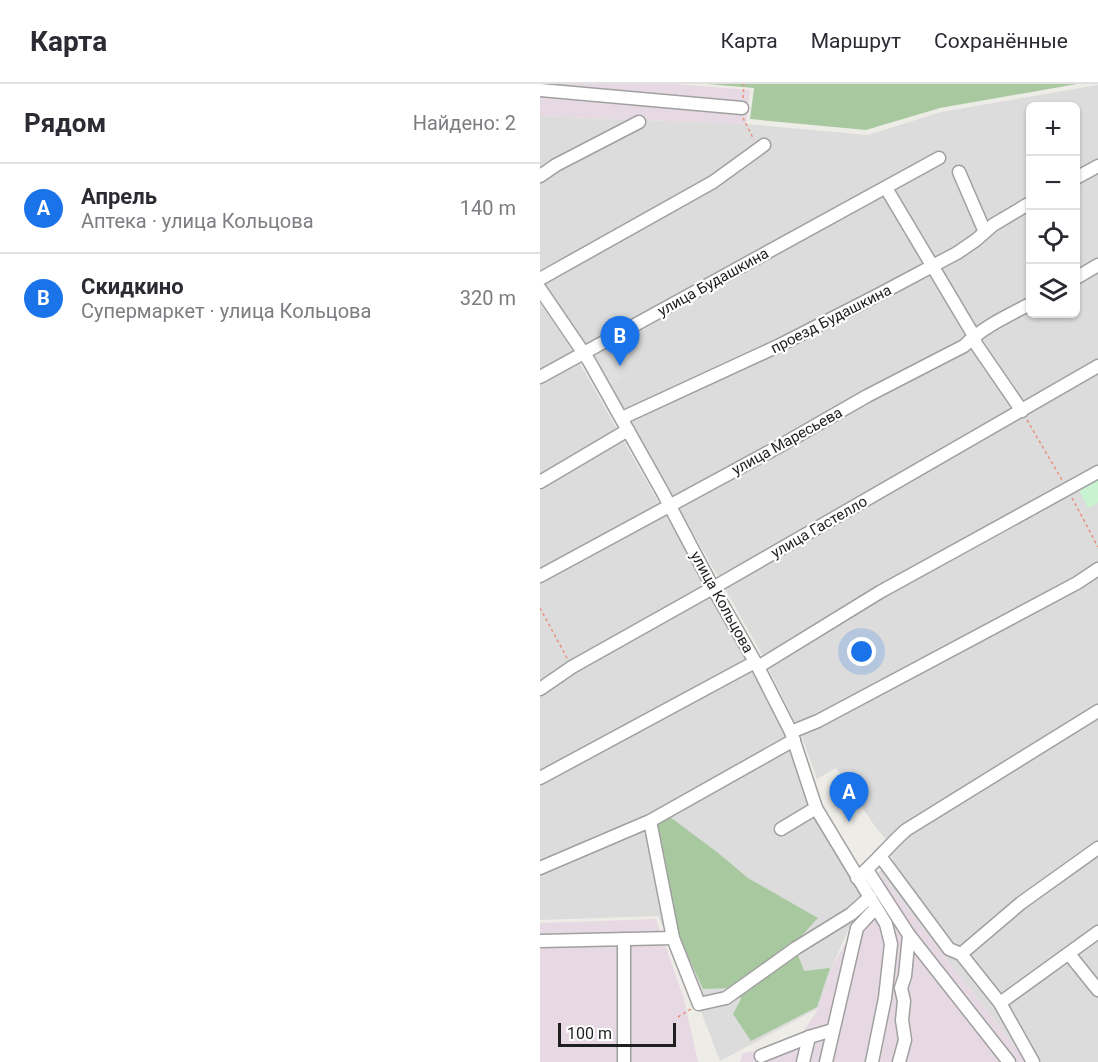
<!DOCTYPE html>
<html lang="ru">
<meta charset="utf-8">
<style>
body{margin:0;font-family:Roboto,sans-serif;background:#f2f2f3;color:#2b2b33}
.controls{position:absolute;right:18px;top:18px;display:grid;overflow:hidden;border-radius:9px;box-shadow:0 2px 4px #0004}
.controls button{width:54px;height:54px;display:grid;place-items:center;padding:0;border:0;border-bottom:2px solid #e1e1e2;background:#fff;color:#2b2b33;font:30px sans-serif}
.scale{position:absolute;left:18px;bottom:15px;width:118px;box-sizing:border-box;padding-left:6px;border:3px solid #1f1f1f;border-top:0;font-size:16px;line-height:21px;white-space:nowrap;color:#1f1f1f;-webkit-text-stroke:4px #fff;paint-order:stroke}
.you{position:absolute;left:322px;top:568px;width:21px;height:21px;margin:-15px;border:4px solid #fff;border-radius:50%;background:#1a73e8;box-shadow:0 0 0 9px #1a73e833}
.badge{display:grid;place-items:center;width:39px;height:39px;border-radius:50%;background:#1a73e8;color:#fff;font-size:20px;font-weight:700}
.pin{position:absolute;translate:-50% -50px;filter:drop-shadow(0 2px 3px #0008)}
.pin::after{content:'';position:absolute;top:32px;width:21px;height:18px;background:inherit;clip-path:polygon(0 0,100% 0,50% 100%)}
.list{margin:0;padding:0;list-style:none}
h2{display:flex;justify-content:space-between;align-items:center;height:78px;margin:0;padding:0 24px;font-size:26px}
h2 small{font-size:20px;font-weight:400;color:#7c7c81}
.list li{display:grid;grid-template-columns:39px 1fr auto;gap:18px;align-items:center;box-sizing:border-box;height:90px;padding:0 24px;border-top:2px solid #e1e1e2}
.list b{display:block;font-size:22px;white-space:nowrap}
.list p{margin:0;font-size:20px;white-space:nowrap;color:#7c7c81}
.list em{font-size:20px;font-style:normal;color:#7c7c81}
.icon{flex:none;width:33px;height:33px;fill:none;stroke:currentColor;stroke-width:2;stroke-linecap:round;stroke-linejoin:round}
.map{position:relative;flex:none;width:558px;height:978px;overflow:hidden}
header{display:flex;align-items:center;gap:36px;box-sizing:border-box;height:84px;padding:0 30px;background:#fff;border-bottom:2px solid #e1e1e2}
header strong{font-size:28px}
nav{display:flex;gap:33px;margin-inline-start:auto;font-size:21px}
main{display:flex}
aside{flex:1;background:#fff}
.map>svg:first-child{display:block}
.residential{fill:#dddcdc;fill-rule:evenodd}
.industrial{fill:#e7d9e3}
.forest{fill:#a8c9a0}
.park{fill:#c9f3d0}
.parking{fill:#dfdfdf}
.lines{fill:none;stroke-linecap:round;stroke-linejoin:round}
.minor-casing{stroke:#a0a0a0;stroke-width:15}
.path{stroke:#e9917c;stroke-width:1.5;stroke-dasharray:3 3;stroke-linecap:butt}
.minor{stroke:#fff;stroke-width:12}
.labels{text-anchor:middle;stroke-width:4.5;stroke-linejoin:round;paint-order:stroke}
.street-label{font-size:15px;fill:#1f1f1f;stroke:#fff}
</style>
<header>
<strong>Карта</strong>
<nav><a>Карта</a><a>Маршрут</a><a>Сохранённые</a></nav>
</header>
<main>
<aside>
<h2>Рядом<small>Найдено: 2</small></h2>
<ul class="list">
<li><span class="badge">A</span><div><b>Апрель</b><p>Аптека · улица Кольцова</p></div><em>140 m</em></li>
<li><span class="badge">B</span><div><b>Скидкино</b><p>Супермаркет · улица Кольцова</p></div><em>320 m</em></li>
</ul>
</aside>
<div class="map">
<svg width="558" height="978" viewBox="0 0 558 978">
<rect width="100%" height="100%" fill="#eeece6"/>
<g class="residential">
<path d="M558,1v977h-71l-148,-190 14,-12 -8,-22 -11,-13 -38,-57 -19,11 -15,-42 -43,-88 -172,-303 -47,-69v-161l206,8 122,11 73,-23zM490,22h46v208h-46z"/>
<polygon points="0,219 34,269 207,575 246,653 269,722 304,785 323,811 292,883 279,924 180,977 162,930 118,832 0,836"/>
</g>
<g class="industrial">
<polygon points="0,0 133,0 210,6 206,40 0,32"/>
<polygon points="339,788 487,978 340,978 352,915 357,859 350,839 327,802"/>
<polygon points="333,830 342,840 348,859 325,978 200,978 203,969 235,964 261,951 279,924 292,883 319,835"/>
<polygon points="116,835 144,915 158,978 0,978 0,839"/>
</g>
<g class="forest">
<polygon points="167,0 537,0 400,24 326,46 210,35 214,4"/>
<polygon points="130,733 177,768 208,794 278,834 254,860 264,887 290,884 277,923 211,957 193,930 201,915 193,904 163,905 139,853 115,740"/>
</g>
<polygon class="park" points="558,395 558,419 548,424 538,405"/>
<polygon class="parking" points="65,267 82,295 65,305 49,277"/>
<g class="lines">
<g class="minor-casing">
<g id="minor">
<polyline points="0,6 202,24"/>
<polyline points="419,88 445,148"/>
<polyline points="0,92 16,81 99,38"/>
<polyline points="536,94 558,82"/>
<polyline points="346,104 434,252 436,260 482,327"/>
<polyline points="536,194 558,181"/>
<polyline points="0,195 173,98 224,61"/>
<polyline points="0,205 49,277 122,407 173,504 218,583 251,648 276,724 346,840 351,860 345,914 332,978"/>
<polyline points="0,293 399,74"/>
<polyline points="82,334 238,262 338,211 417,169 436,156 453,141 490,119"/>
<polyline points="0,398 88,346"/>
<path d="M0,492l238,-129 89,-51 97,-50c19,-19 43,-30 66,-42"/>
<polyline points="218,583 340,508 558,388"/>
<polyline points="0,605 32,583 178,501 558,282"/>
<polyline points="251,648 278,637 537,499 558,485"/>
<polyline points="0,694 215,578"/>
<polyline points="110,737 133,854 159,920 186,914 256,864 311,830 330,813"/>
<polyline points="241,745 276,724"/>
<polyline points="340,772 409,865 421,870 460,919 493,978"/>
<polyline points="0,784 110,737 254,656"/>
<polyline points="327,786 369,851 469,978"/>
<path d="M317,794c18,-15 32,-33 49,-48l192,-119"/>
<polyline points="84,855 84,978"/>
<polyline points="0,857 133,854"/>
<polyline points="421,870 481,819 558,764"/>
<polyline points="529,870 558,906"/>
<polyline points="460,919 558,848"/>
<polyline points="221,972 269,953 293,946"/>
<polyline points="263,978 269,953"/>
<polyline points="286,978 317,844 331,829"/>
<polyline points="359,978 365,956 362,936 364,917 361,904 365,892 369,851"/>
</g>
</g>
<g class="path">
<polyline points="203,14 204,0"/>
<polyline points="203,34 214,56"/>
<polyline points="487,336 522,396"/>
<polyline points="532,414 558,463"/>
<polyline points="0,524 27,574"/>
<polyline points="138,933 151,925"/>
</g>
<use href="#minor" class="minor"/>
</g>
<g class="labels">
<g class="street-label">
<text transform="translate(173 198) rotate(-29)" y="5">улица Будашкина</text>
<text transform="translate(291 235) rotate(-27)" y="5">проезд Будашкина</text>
<text transform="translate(247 357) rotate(-29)" y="5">улица Маресьева</text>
<text transform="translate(279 443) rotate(-30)" y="5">улица Гастелло</text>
<text transform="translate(182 518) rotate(61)" y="5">улица Кольцова</text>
</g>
</g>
</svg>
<div class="controls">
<button>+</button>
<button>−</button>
<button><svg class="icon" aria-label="locate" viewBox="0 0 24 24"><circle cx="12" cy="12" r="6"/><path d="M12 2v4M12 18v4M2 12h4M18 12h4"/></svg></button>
<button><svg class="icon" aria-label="layers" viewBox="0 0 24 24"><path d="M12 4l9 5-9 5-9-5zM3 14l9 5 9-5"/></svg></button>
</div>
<div class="scale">100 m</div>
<div class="you"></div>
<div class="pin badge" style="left:309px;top:738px">A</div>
<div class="pin badge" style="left:80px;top:282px">B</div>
</div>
</main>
